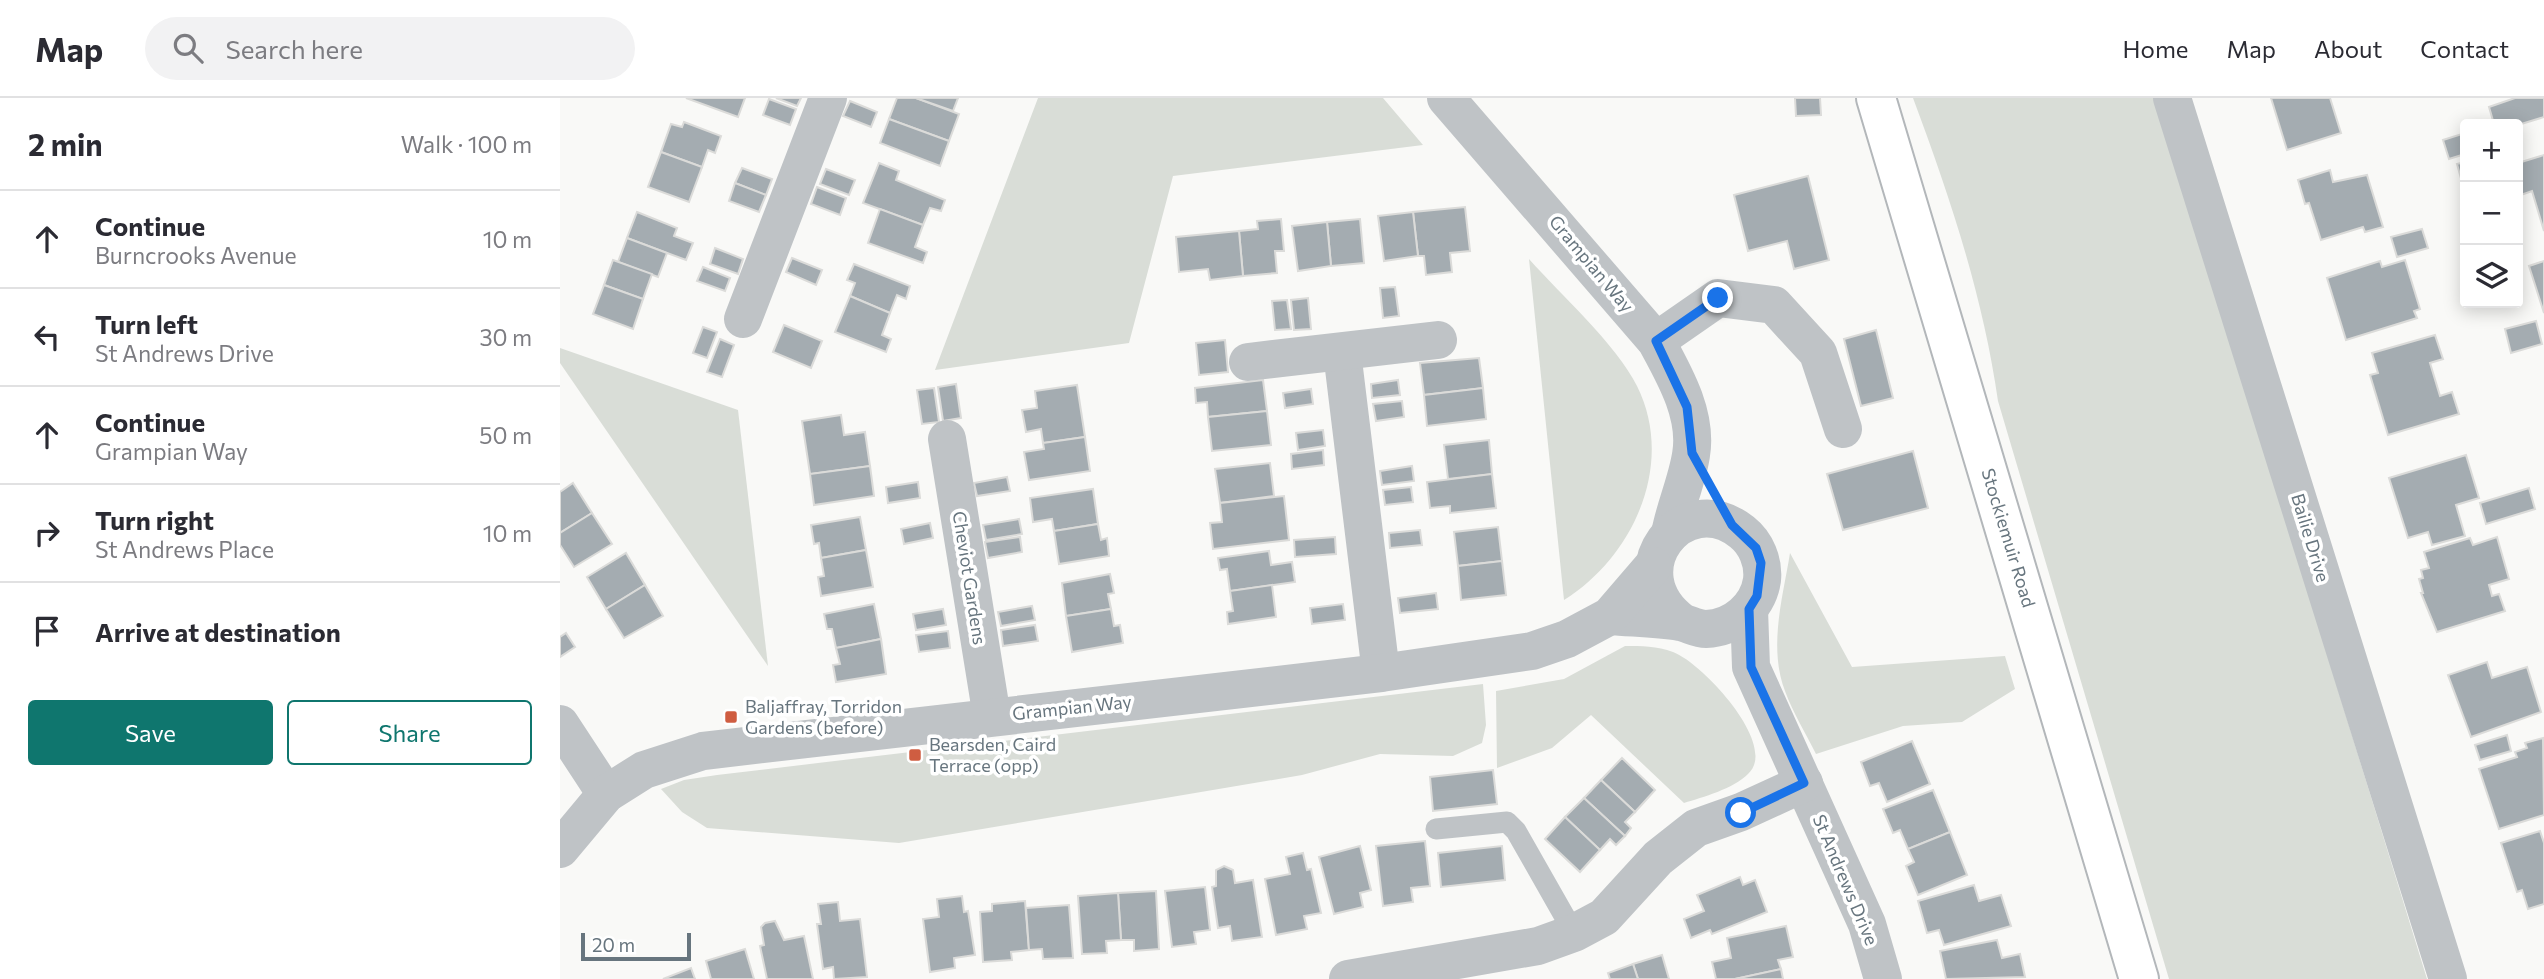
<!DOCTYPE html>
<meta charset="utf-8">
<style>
body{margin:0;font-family:Commissioner,sans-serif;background:#f2f2f3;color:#2b2b33}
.controls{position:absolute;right:21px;top:21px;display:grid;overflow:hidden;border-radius:7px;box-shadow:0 4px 18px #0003}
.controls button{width:63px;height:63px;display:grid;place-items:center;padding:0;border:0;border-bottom:2px solid #e1e1e2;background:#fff;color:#2b2b33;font:35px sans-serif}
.scale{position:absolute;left:21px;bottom:18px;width:110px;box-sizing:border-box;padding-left:7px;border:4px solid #67757e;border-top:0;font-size:19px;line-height:24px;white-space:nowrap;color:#67757e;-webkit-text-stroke:5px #fff;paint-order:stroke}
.stop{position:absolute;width:21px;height:21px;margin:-16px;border:5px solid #1a73e8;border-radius:50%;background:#fff}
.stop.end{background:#1a73e8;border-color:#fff;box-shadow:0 2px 7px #0008}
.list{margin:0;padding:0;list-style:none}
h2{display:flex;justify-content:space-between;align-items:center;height:91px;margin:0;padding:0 28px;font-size:30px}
h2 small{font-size:23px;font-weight:400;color:#7c7c81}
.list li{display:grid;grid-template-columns:46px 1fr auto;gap:21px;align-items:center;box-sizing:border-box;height:98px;padding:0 28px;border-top:2px solid #e1e1e2}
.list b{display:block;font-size:26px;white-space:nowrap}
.list p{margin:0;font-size:23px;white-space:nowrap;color:#7c7c81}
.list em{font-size:23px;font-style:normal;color:#7c7c81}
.actions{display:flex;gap:14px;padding:21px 28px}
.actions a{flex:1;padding:16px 0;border:2px solid #0f766e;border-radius:7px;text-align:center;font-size:24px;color:#0f766e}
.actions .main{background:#0f766e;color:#fff}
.icon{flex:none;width:38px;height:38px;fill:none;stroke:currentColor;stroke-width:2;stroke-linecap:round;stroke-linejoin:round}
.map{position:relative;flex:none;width:1984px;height:881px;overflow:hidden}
header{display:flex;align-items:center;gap:42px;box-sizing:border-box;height:98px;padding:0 35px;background:#fff;border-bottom:2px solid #e1e1e2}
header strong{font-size:33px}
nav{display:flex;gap:38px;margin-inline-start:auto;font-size:24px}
.search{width:490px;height:63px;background:#f2f2f3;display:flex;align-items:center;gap:18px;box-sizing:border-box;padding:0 24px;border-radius:38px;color:#7c7c81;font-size:26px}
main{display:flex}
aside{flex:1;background:#fff}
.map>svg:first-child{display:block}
.green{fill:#d9ddd7}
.building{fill:#a4acb1;stroke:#dbdbd9;stroke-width:2}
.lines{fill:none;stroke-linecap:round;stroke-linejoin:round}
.primary-casing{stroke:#b3b7ba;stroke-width:42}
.service{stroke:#bfc3c6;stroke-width:21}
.minor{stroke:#bfc3c6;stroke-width:38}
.tertiary{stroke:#bfc3c6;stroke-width:38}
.primary{stroke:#fff;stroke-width:38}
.route{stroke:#1a73e8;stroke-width:9}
.poi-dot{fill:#cf5d41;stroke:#fff;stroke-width:2.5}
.labels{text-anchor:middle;stroke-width:7;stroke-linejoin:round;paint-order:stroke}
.street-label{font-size:18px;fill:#67757e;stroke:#fff}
.poi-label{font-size:18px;fill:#67757e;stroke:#fff;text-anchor:start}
</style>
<header>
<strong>Map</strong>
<div class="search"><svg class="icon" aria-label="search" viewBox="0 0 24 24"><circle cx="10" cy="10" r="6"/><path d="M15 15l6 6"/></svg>Search here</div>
<nav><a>Home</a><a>Map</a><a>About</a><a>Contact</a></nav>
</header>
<main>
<aside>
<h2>2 min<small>Walk · 100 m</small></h2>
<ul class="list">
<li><svg class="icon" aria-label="ahead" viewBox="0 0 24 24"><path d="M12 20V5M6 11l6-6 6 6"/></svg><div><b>Continue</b><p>Burncrooks Avenue</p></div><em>10 m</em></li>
<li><svg class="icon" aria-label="left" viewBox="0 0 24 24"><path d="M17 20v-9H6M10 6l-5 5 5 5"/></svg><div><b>Turn left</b><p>St Andrews Drive</p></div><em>30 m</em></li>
<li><svg class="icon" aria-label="ahead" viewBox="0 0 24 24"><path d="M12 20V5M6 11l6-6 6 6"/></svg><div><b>Continue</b><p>Grampian Way</p></div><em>50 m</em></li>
<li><svg class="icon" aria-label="right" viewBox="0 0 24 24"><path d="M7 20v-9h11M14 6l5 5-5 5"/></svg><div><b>Turn right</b><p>St Andrews Place</p></div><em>10 m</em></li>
<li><svg class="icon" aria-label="arrive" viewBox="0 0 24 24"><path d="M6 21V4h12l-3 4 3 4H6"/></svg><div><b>Arrive at destination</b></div></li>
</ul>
<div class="actions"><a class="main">Save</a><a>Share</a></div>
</aside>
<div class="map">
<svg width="1984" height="881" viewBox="0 0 1984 881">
<rect width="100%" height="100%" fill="#f9f9f7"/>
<g class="green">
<polygon points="478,0 823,0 863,47 613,78 569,245 375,272"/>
<path d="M1353,0h243l271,881h-258l-171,-578c-15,-105 -48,-204 -85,-303z"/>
<path d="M969,161c32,36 87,85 108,127 39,78 -4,171 -73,214z"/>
<polygon points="0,250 178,312 208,568 0,265"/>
<path d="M1230,455l62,114 153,-11 10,33 -53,33 -59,4 -87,28c-10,-20 -23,-41 -31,-63 -17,-44 -2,-94 5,-138z"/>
<path d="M1065,548c16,0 32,0 48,6 28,10 107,93 75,122 -15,15 -45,23 -64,29l-93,-88 -39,33 -55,20 -1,-77 68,-12z"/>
<polygon points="923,586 926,627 922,645 893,658 820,656 742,677 339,745 147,730 122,714 101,691 124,682 157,677"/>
</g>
<g class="building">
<polygon points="126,0 185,0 178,19"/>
<polygon points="216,0 241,0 237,8"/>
<polygon points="337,0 356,0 399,16 389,43 329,21"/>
<polygon points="356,0 398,0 393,13"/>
<polygon points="1235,0 1260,0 1261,17 1236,18"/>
<polygon points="1711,0 1770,0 1781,35 1727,52"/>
<polygon points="1955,0 1984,0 1984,19 1958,27 1934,26 1929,9"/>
<polygon points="209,1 236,11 230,27 203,17"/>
<polygon points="290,3 317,14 311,29 283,18"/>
<polygon points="329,21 389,43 380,68 320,45"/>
<polygon points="124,24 161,38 155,55 148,52 142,69 101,54 111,26 122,29"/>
<polygon points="1905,35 1905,56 1889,61 1883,42"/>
<polygon points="101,54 142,69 129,104 88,89"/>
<polygon points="1984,57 1984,133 1972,93 1958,98 1958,65"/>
<polygon points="1905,64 1905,83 1902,84 1897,66"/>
<polygon points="319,65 339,73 336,82 385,102 381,113 370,110 363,127 303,105"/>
<polygon points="182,70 212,81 206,97 175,85"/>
<polygon points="266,71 295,82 289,97 260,86"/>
<polygon points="1770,72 1773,84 1807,77 1823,129 1805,134 1803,129 1761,142 1749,105 1745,106 1738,82"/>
<polygon points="1248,78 1269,162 1234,171 1227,143 1188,153 1174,97"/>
<polygon points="175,85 206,97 199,114 169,103"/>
<polygon points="257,89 286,100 280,117 251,106"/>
<polygon points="905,109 910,153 890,155 892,174 866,177 864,158 858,158 853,114"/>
<polygon points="320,111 363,127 355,149 367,154 363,165 308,145"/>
<polygon points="77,114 117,130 114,138 133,145 126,162 67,140"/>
<polygon points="853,114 858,158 824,163 818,118"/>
<polygon points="721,121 724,153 715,153 717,175 683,178 679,133 698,131 697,123"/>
<polygon points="800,121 804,165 771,168 767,124"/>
<polygon points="767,124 771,168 738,173 732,128"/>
<polygon points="1862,131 1868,150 1837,159 1831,139"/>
<polygon points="679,133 683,178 650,182 648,171 619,174 616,139"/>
<polygon points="67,140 107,155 98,179 58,164"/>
<polygon points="155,150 183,161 178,176 150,166"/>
<polygon points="232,160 262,172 256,187 226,174"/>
<polygon points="53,162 92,176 83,201 44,187"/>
<polygon points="1845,162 1860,211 1854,213 1857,220 1786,242 1767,180 1820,163 1822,169"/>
<polygon points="1984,163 1984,215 1969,168"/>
<polygon points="294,166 350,188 346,201 337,197 330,215 290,198 295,185 287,182"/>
<polygon points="143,169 170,180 165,193 137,183"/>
<polygon points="44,187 83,201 73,231 33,216"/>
<polygon points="835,189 839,218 823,220 820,190"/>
<polygon points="290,198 330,215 322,237 331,241 326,254 275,234"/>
<polygon points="748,200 751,231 734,232 731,202"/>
<polygon points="727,202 731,231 715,232 712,203"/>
<polygon points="1976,223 1982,246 1951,255 1945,231"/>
<polygon points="224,227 262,243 251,270 213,254"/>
<polygon points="143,229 157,234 147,260 133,255"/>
<polygon points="1316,232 1333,300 1301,308 1284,241"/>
<polygon points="1875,237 1883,261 1870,265 1880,298 1892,294 1899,316 1828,337 1810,277 1818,275 1812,255"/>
<polygon points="160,241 174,247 162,279 147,274"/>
<polygon points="665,242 668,274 639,277 636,245"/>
<polygon points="919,260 923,290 864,297 860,265"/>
<polygon points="703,282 707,313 648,319 647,304 636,305 635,290"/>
<polygon points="838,282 840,297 812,300 811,286"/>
<polygon points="396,286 401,320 383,323 378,289"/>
<polygon points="517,287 525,339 483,345 481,331 466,334 462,312 477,310 475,293"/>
<polygon points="374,290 379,324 362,326 357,292"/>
<polygon points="923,290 926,321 867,328 864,297"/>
<polygon points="751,291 753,306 725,310 723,295"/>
<polygon points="842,303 844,319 816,323 813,306"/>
<polygon points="707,313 711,347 652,353 648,319"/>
<polygon points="281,317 284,337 305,334 310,368 250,376 242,323"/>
<polygon points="763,332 765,348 738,352 736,335"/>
<polygon points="525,339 530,373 469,382 464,354 484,351 483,345"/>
<polygon points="929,342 932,376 888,381 884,347"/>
<polygon points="763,352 764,367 732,371 731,356"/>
<polygon points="1353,353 1368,410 1283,432 1267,376"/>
<polygon points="1906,357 1919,400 1896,407 1905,438 1872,447 1868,434 1848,440 1829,380"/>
<polygon points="710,365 714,398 660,405 655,371"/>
<polygon points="310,368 314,398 254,407 250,376"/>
<polygon points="852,368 854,383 822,387 820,373"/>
<polygon points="932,376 936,410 890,415 890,408 870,410 867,384"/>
<polygon points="447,379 450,393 417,398 414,385"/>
<polygon points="358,384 360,400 328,405 326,389"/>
<polygon points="13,385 32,415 0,435 0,394"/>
<polygon points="851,389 853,404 825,407 823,392"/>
<polygon points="1969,390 1975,411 1926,426 1920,405"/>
<polygon points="533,391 538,426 494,433 492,421 473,424 470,400"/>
<polygon points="724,398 729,442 653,451 650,425 662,424 660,405"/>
<polygon points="32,415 52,446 14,469 0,447 0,435"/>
<polygon points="300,419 306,452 261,460 259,445 254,446 251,427"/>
<polygon points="459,421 462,436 426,442 423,427"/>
<polygon points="370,425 373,440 344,446 341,431"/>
<polygon points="538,426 541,442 547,440 549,458 499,466 494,433"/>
<polygon points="938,429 942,463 898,468 894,434"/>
<polygon points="860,432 862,447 830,450 829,435"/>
<polygon points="460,439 462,454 428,460 425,444"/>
<polygon points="775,439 776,456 735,459 734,442"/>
<polygon points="1937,439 1949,481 1929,487 1932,498 1939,496 1945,513 1877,534 1861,495 1863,495 1859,481 1863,480 1861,472 1869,470 1864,454 1910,440 1913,447"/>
<polygon points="306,452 313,489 261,498 258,479 264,478 261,460"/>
<polygon points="709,453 711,467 732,464 735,484 670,493 667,471 660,472 658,460"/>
<polygon points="66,455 85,487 46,511 27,479"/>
<polygon points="942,463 946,497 901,502 898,468"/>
<polygon points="550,476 554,495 548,496 551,511 506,518 502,485"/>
<polygon points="85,487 103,518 64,540 46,511"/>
<polygon points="712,487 716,519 668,526 667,514 673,513 670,493"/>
<polygon points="876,495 878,511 840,515 838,500"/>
<polygon points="314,506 321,541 276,550 272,531 267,531 264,516"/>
<polygon points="783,506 785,522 752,526 750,510"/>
<polygon points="472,508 475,522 441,528 438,514"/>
<polygon points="383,511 386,527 356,532 353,516"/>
<polygon points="551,511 554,528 560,527 563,545 512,554 506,518"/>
<polygon points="475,527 478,543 443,548 441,532"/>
<polygon points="388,533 390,550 359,554 356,537"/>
<polygon points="6,535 15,549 0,559 0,539"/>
<polygon points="321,541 326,576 276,584 273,567 280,566 276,550"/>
<polygon points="1927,564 1932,580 1967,569 1981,614 1911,639 1888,577"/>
<polygon points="1947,637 1951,653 1920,662 1915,647"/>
<polygon points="1983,640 1984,717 1939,731 1919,671 1957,659 1955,654 1967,650 1965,645"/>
<polygon points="1352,643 1370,686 1327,704 1319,685 1310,688 1301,664"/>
<polygon points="1062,660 1095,692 1075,714 1041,682"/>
<polygon points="933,672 937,706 873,713 870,679"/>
<polygon points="1041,682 1075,714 1065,724 1071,730 1065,738 1024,700"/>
<polygon points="1373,692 1390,734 1348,751 1340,732 1333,735 1323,711"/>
<polygon points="1024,700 1065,738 1056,747 1050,741 1040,752 1005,719"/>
<polygon points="1005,719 1040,752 1020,774 985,741"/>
<polygon points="1980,733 1984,745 1984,806 1968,811 1962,792 1957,794 1941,745"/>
<polygon points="1390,734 1407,777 1358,797 1346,768 1354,764 1348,751"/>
<polygon points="865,743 870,788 851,790 853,804 823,808 816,748"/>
<polygon points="800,748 811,792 800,795 803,809 774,816 759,759"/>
<polygon points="942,748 945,782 881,789 878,755"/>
<polygon points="743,755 747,772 751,771 761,815 744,818 747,831 716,837 705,781 730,776 726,759"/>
<polygon points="664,768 673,772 675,785 693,782 702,839 672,843 670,828 658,830 652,789 656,788 656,772"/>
<polygon points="1180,779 1183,787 1195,782 1207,814 1152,836 1150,832 1131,840 1124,821 1144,813 1137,797"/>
<polygon points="1414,787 1419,803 1441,797 1451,828 1384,847 1379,832 1367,835 1358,803"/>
<polygon points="645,789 650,832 634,834 636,846 612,849 605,793"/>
<polygon points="596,793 599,851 574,853 574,842 561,842 558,795"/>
<polygon points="558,795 561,842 546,843 547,855 522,856 518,798"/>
<polygon points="402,798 404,814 408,813 415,857 394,860 395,870 370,874 363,821 379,819 377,801"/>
<polygon points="465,803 469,852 451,854 452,862 423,864 420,814 432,813 432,806"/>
<polygon points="278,804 280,823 300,821 307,879 274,881 273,869 263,871 257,826 261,826 258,806"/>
<polygon points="509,807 513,860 483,861 482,851 469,852 466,810"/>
<polygon points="215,823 224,842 244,838 253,881 207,881 200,848 204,847 201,829 205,825"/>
<polygon points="1226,828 1233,859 1218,862 1221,871 1175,881 1156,881 1152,864 1171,860 1167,840"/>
<polygon points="1437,842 1442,860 1460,856 1465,879 1386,881 1380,853"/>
<polygon points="185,851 194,881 151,881 146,863"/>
<polygon points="1102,857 1109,881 1078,881 1073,866"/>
<polygon points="1073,866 1078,881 1050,881 1048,875"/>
<polygon points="131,870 135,881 103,881"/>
<polygon points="1221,871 1223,881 1175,881"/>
</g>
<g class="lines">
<g class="primary-casing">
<polyline id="primary" points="1316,0 1579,881"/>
</g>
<polyline class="service" points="876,731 947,724 956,733 1014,835"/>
<g class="minor">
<polyline points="1612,0 1888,881"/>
<polyline points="183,221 268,0"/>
<polyline points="1096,243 1158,200 1214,207 1258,255 1283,331"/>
<polyline points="782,254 821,575"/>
<polyline points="688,264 878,242"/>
<polyline points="387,341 432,619"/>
<polyline points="1189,511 1191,569 1307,826 1323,881"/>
<polyline points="0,626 46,696"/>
<polyline points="788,881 978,848 1014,835 1044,819 1098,760 1136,730 1181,714 1244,685"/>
</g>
<g class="tertiary">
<path d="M886,0l210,243c18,33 42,74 35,114 -4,26 -16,52 -21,79"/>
<path d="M1050,518c23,2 47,2 70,6 9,2 17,7 26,7 28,-1 52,-22 56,-49 2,-18 -6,-37 -20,-48 -59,-47 -127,40 -60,90"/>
<polyline points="0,751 46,696 84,672 143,653 821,575 972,553 1007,541 1050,518 1093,468"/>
</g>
<use href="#primary" class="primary"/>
</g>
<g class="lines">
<polyline class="route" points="1158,200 1096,243 1127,309 1132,355 1172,427 1196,450 1201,465 1197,498 1189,511 1191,569 1244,685 1181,715"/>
</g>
<g class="poi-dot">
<rect x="164" y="612" width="14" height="14" rx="3.5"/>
<rect x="348" y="650" width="14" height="14" rx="3.5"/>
</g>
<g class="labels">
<g class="street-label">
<text transform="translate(1031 166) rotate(50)" y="6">Grampian Way</text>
<text transform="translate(1448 440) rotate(73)" y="6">Stockiemuir Road</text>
<text transform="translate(1750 440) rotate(73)" y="6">Bailie Drive</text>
<text transform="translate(409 480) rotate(81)" y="6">Cheviot Gardens</text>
<text transform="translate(512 610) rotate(-6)" y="6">Grampian Way</text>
<text transform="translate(1285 782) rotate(67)" y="6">St Andrews Drive</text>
</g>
<g class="poi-label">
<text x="185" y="615">Baljaffray, Torridon<tspan x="185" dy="21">Gardens (before)</tspan></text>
<text x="369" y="653">Bearsden, Caird<tspan x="369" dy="21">Terrace (opp)</tspan></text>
</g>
</g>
</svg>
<div class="controls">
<button>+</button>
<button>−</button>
<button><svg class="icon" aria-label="layers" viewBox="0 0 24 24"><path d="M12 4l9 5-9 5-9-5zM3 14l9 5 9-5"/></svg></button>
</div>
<div class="scale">20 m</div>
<div class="stop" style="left:1181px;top:715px"></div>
<div class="stop end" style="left:1158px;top:200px"></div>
</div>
</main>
